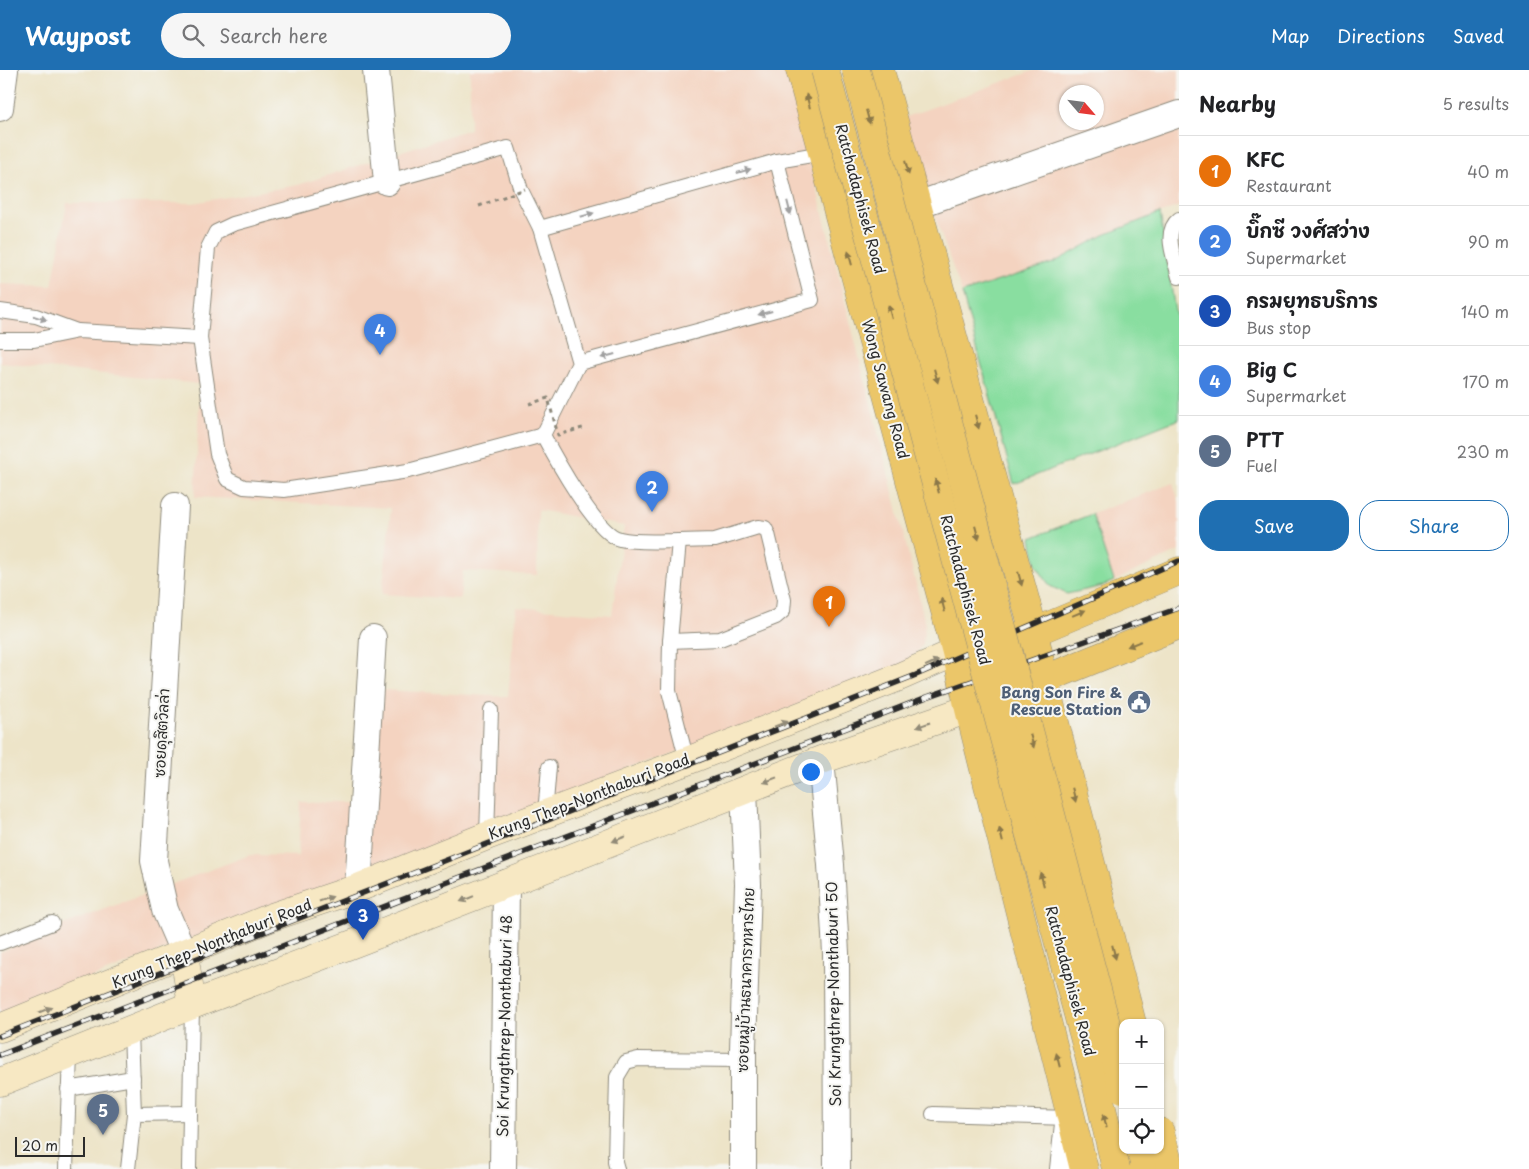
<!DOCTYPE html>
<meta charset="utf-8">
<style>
body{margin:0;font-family:"Playpen Sans","Playpen Sans Thai",sans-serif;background:#f6f6f6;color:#202124}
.controls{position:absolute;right:15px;bottom:15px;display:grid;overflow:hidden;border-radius:10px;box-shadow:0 1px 4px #0004}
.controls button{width:45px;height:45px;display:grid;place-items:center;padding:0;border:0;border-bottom:1px solid #e0e0e0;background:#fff;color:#202124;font:25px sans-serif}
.compass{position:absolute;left:1059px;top:15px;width:45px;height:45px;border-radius:50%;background:#fff;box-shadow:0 1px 4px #0004;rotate:118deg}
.scale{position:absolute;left:15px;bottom:12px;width:70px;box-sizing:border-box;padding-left:5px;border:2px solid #2b2b2b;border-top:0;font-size:14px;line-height:18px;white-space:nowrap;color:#2b2b2b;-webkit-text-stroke:4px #f6f6f2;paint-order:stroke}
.you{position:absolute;left:810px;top:701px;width:18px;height:18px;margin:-12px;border:4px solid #fff;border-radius:50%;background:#1a73e8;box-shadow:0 0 0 8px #1a73e833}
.badge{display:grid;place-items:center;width:32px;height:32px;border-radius:50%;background:#1f6fb2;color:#fff;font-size:16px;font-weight:700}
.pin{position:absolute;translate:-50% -41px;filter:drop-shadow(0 1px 2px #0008)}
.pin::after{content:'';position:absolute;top:26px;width:18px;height:15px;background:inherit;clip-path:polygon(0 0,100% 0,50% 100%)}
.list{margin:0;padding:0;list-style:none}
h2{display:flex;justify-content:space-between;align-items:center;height:65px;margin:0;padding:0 20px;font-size:21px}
h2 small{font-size:16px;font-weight:400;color:#757577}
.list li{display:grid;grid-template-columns:32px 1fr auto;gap:15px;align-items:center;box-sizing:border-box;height:70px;padding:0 20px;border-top:1px solid #e0e0e0}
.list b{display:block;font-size:19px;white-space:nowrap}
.list p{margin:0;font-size:16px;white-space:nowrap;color:#757577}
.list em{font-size:16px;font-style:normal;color:#757577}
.actions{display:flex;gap:10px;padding:15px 20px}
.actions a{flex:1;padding:11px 0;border:1px solid #1f6fb2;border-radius:20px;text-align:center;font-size:18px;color:#1f6fb2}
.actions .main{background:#1f6fb2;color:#fff}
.icon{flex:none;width:28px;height:28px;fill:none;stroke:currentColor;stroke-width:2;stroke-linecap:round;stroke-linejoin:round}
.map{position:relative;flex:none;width:1179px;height:1099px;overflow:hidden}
header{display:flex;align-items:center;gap:30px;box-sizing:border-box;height:70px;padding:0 25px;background:#1f6fb2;color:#fff}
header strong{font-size:24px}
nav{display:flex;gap:28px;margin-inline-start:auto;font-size:18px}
.search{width:350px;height:45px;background:#f6f6f6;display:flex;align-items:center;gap:12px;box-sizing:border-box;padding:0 18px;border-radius:28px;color:#757577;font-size:19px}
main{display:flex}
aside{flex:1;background:#fff}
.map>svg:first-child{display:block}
.built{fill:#f4d3c0;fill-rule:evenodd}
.green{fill:#89dea0;stroke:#5a8466}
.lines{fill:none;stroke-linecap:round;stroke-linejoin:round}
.lane-casing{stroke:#8c887a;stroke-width:16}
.street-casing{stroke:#8c887a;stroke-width:28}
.secondary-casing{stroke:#8c887a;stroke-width:29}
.primary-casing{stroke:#8c887a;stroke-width:29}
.lane{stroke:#fff;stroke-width:14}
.street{stroke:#fff;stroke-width:26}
.secondary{stroke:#f7e8c3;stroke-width:28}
.primary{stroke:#ebc669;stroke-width:28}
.rail-casing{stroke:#2b2b2b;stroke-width:5.5}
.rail{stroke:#f6f6f2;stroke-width:4;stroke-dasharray:11;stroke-linecap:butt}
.primary-bridge-casing{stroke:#8c887a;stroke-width:29;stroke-linecap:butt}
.path-bridge{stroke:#8c887a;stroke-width:3;stroke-dasharray:4 4;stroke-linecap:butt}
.primary-bridge{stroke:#ebc669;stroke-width:28}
.oneway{fill:#8b784a}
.oneway2{fill:#a0a0a0}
.oneway3{fill:#918a77}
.labels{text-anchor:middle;stroke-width:4;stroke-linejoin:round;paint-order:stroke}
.street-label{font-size:15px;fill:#2b2b2b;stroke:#f6f6f2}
.service-label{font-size:15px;font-weight:bold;fill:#4e5e75;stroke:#f6f6f2;text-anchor:end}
</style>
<header>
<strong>Waypost</strong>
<div class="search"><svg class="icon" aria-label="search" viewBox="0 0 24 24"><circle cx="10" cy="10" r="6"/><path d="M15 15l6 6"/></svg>Search here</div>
<nav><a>Map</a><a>Directions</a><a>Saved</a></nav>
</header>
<main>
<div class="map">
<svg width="1179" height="1099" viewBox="0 0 1179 1099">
<rect width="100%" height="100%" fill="#f6f6f2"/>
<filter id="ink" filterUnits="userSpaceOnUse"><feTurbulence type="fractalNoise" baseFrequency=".02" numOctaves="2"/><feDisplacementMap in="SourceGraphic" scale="10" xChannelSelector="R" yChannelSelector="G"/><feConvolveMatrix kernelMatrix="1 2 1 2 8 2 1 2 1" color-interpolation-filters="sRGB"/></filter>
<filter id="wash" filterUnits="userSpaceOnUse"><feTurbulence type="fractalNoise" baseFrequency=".0096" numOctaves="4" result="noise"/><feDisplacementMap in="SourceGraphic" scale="20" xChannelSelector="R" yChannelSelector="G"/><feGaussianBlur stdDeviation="1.12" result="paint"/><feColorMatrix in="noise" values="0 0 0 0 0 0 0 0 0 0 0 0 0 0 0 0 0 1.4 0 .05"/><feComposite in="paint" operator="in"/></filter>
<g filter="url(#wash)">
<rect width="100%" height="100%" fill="#ede4c8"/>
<g class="built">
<polygon points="470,0 787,0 917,518 925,554 923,574 910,592 0,943 0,882 63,855 250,785 298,786 301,732 353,732 383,620 508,627 516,537 612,545 624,456 538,440 537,505 463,501 460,529 382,524 391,438 195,427 200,314 0,293 0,214 52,216 67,133 193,133 298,115 470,59"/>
<path d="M1035,0h144v136l-75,29 -51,28 -91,30 -62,-174zM1066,22h30v30h-30z"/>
<polygon points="1173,413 1179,432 1179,481 1114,511 1092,444"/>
</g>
<g class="green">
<polygon points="1160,143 1179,267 1179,349 1014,414 962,223 1053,193 1104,165"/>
<polygon points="1092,444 1114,511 1103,516 1067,524 1050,516 1036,495 1031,468"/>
</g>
</g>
<g filter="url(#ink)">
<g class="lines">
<g class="lane-casing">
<g id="lane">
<polygon points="508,78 521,120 540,158 579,293 543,365 408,401 284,420 244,417 227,409 217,384 200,268 208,178 216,162 233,154"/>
<path d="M1179,149c-17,13 -4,40 0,58"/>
<polyline points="540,158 777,91 823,83"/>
<polyline points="0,241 36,246 77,261"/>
<polyline points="0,270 34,270 78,261 200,268"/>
<polyline points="579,293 812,230 777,91"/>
<path d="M543,365c11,21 54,100 77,104 17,4 42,2 59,2l-9,100 -1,50 18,70"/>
<polyline points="670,571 720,569 776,547 783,541 784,530 768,464 765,458 758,457 715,470 679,471"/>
<polyline points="545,744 549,697"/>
<polyline points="487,766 491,640"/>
<polyline points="0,873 52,853"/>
<polyline points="131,961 134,1044"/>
<polyline points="68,1019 133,1008"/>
<polyline points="933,1044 1069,1048"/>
<polyline points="66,1099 70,984"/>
<polyline points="128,1099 134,1044 190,1043"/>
<polyline points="189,1099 192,935"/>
<polyline points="617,1099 615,1092 617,1007 626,992 638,989 743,990"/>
</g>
</g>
<g class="street-casing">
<g id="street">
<polyline points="376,0 387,112"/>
<polyline points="0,38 5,0"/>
<polyline points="917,135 1179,44"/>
<polyline points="175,436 154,791 165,840 184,884"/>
<polyline points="821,690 831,795 836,883 837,1099"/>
<polyline points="358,818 373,568"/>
<polyline points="503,1099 506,813"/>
<polyline points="743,1099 743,979 748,814 744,720"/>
<polyline points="1063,1099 1069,1045"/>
</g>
</g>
<g class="secondary-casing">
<g id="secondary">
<polyline points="184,884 192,935"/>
<polyline points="0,958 272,847 358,818 487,766 687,691 899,607 956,582"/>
<polyline points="0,1012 192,935 363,870 821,690 969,639"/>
</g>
</g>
<g class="primary-casing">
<g id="primary">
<polyline points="800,0 956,582 969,639 1084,1099"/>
<polyline points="880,0 1034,562 1044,610 1132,953"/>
<polyline points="1018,566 1034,562 1179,501"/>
<polyline points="1028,616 1179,555"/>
<polyline points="1160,1062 1170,1099"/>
<polyline points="1138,1080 1142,1099"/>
</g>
</g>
<use href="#lane" class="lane"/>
<use href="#street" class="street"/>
<use href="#secondary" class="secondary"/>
<use href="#primary" class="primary"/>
<g class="rail-casing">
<g id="rail">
<polyline points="0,966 916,605 1179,491"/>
<polyline points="0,985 927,627 1179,538"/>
</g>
</g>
<use href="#rail" class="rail"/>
<g class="primary-bridge-casing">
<g id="primary-bridge">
<polyline points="825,0 1095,1008 1116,1099"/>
<polyline points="856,0 1123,1019"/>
</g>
</g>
<g class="path-bridge">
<polyline points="479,136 525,119"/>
<polyline points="529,334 548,328 558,365 586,357"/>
</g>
<use href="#primary-bridge" class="primary-bridge"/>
</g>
<defs><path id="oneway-solid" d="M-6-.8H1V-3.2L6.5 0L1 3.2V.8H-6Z" transform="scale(1.25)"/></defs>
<g class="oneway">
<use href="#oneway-solid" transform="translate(808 31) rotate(-105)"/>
<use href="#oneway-solid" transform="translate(868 47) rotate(75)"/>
<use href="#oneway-solid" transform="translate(907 98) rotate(75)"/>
<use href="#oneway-solid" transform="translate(850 188) rotate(-105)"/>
<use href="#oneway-solid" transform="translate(890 242) rotate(-105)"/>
<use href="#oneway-solid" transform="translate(936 306) rotate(75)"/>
<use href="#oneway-solid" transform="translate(977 352) rotate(75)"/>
<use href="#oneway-solid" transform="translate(937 416) rotate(-105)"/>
<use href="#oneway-solid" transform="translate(977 463) rotate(75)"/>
<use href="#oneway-solid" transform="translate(1020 509) rotate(75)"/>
<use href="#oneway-solid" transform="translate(943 535) rotate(-105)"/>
<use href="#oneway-solid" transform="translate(1079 543) rotate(-23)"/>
<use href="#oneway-solid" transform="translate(1134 574) rotate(158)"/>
<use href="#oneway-solid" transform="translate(1032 671) rotate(75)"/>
<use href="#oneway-solid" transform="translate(1074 725) rotate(76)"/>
<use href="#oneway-solid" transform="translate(1001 765) rotate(-104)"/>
<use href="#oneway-solid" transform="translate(1042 809) rotate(-105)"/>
<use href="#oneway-solid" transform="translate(1114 882) rotate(76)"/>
<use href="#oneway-solid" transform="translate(1058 990) rotate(-104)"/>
<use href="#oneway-solid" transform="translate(1105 1051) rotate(-103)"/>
</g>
<g class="oneway2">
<use href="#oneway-solid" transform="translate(744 101) rotate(-16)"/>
<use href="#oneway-solid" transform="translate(789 138) rotate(76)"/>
<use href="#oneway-solid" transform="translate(587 145) rotate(-16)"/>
<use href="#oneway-solid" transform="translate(765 243) rotate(165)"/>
<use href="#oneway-solid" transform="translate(40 248) rotate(17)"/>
<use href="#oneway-solid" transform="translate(608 286) rotate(165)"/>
</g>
<g class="oneway3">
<use href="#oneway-solid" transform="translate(932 593) rotate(-24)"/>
<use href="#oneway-solid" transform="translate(781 654) rotate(-21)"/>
<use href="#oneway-solid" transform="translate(923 655) rotate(161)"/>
<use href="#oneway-solid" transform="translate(770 710) rotate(159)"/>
<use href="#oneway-solid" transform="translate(619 769) rotate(159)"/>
<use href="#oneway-solid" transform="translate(326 829) rotate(-19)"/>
<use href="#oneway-solid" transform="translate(467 829) rotate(158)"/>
<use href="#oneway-solid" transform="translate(45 940) rotate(-22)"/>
</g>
</g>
<defs>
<g id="civic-disc" transform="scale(1.25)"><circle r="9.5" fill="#5c6f8a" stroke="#f6f6f2"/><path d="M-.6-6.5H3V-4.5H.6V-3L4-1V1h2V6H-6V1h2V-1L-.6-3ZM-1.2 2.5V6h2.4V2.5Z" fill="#fff"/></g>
</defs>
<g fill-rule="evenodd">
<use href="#civic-disc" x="1139" y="632"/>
</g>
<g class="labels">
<g class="street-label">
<text transform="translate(860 129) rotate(75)" y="5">Ratchadaphisek Road</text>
<text transform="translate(885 319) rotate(75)" y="5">Wong Sawang Road</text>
<text transform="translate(965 520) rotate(75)" y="5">Ratchadaphisek Road</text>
<text transform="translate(162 663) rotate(-87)" y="5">ซอยดุสิตวิลล่า</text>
<text transform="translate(589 727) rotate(-21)" y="5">Krung Thep-Nonthaburi Road</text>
<text transform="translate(212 874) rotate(-22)" y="5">Krung Thep-Nonthaburi Road</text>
<text transform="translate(746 910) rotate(-88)" y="5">ซอยหมู่บ้านธนาคารทหารไทย</text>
<text transform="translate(1070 911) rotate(75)" y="5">Ratchadaphisek Road</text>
<text transform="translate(834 924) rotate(-91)" y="5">Soi Krungthrep-Nonthaburi 50</text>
<text transform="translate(505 956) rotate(-89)" y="5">Soi Krungthrep-Nonthaburi 48</text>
</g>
<g class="service-label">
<text x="1122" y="628">Bang Son Fire &amp;<tspan x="1122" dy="17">Rescue Station</tspan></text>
</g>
</g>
</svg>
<div class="controls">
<button>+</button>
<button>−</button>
<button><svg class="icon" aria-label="locate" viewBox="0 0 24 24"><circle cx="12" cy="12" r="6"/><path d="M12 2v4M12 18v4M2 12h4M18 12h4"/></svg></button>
</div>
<svg class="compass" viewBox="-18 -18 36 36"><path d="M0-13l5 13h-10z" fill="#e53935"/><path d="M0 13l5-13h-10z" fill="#757577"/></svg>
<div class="scale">20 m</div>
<div class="you"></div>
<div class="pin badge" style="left:829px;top:557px;background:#e8710a">1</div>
<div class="pin badge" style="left:652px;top:442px;background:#3f7fe0">2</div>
<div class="pin badge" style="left:363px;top:870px;background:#1a4fb4">3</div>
<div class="pin badge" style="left:380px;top:285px;background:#3f7fe0">4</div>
<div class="pin badge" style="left:103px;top:1065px;background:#5c6f8a">5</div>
</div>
<aside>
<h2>Nearby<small>5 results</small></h2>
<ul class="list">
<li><span class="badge" style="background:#e8710a">1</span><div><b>KFC</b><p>Restaurant</p></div><em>40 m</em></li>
<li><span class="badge" style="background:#3f7fe0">2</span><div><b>บิ๊กซี วงศ์สว่าง</b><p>Supermarket</p></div><em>90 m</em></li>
<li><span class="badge" style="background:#1a4fb4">3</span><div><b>กรมยุทธบริการ</b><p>Bus stop</p></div><em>140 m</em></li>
<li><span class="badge" style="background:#3f7fe0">4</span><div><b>Big C</b><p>Supermarket</p></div><em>170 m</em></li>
<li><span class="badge" style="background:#5c6f8a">5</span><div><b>PTT</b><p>Fuel</p></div><em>230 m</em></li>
</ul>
<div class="actions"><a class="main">Save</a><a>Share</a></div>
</aside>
</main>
